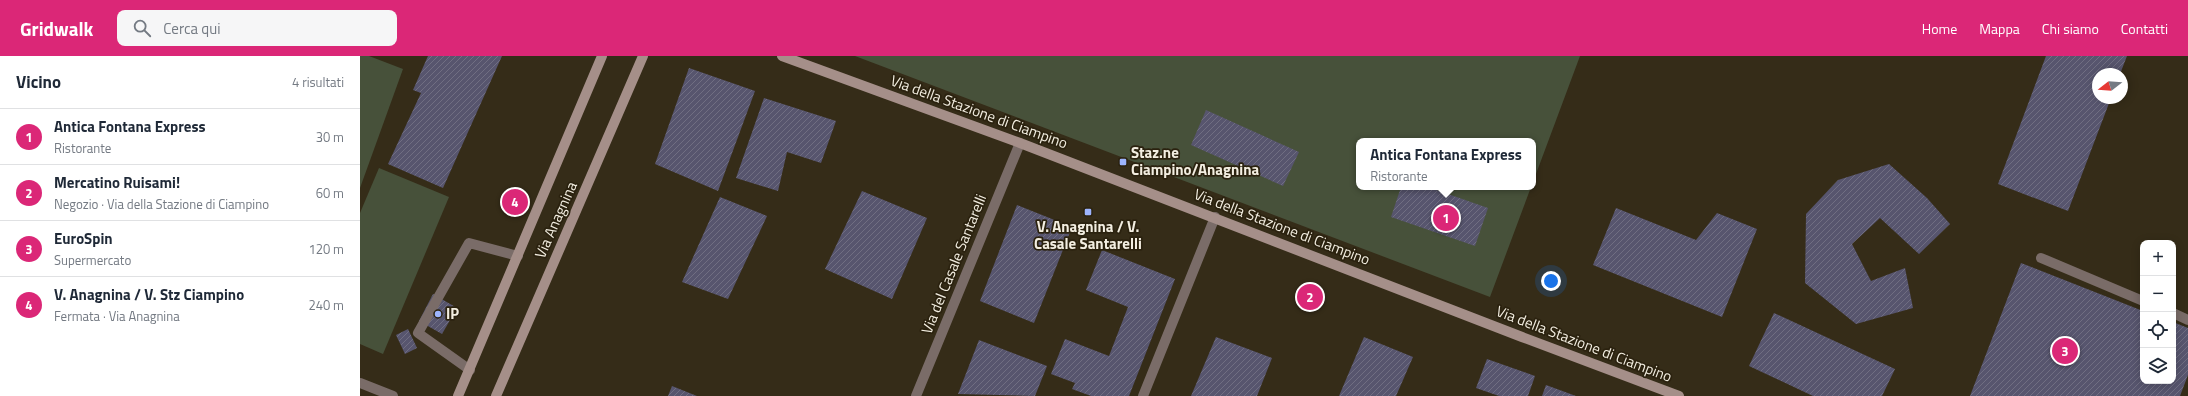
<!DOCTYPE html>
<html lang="it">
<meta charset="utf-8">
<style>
body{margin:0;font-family:"Titillium Web",sans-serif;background:#f6f6f7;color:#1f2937}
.controls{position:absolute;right:12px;bottom:12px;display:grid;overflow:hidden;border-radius:8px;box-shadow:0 2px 10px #0003}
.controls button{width:36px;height:36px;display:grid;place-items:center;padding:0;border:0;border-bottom:1px solid #e0e1e3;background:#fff;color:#1f2937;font:20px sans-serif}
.compass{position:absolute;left:1732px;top:12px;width:36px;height:36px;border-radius:50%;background:#fff;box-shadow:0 2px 10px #0003;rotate:253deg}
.you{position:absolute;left:1191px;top:225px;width:14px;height:14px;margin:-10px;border:3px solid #fff;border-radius:50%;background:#1a73e8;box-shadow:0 0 0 6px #1a73e833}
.badge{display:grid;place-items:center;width:26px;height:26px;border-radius:50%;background:#db2777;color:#fff;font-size:13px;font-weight:700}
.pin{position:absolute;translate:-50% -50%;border:2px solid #fff;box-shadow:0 1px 4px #0006}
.popup{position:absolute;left:996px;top:82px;width:180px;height:52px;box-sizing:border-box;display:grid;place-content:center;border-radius:8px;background:#fff;filter:drop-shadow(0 1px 3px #0005);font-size:13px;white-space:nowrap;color:#747a83}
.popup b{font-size:15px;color:#1f2937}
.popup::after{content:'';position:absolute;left:50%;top:100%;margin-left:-8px;border:8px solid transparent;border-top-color:#fff}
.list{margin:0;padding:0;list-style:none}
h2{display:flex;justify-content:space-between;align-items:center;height:52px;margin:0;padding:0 16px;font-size:17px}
h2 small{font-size:13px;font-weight:400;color:#747a83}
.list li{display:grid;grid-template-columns:26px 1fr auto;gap:12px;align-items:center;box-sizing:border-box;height:56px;padding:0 16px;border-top:1px solid #e0e1e3}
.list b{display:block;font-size:15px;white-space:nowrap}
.list p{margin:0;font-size:13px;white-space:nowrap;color:#747a83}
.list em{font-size:13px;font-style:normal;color:#747a83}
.icon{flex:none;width:22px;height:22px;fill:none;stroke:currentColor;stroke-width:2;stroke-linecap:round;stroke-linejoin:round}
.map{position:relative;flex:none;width:1828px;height:340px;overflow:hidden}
header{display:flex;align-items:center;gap:24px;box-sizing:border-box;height:56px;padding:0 20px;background:#db2777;color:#fff}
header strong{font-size:19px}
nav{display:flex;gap:22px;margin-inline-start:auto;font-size:14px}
.search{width:280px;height:36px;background:#f6f6f7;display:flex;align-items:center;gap:10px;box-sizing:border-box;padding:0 14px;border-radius:8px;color:#747a83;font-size:15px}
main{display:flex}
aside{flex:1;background:#fff}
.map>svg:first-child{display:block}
.grass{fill:#47513a}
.building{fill:url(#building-hatch)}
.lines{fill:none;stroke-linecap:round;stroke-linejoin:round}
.lane{stroke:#7a6c68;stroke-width:10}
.street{stroke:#7a6c68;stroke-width:10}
.secondary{stroke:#a58f89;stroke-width:10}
.poi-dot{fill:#9db4fd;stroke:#2b220f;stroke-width:1.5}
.labels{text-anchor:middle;stroke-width:3.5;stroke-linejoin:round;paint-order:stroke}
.street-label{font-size:15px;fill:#f3eee1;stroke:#2b220f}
.poi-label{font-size:15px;font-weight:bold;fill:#f3eee1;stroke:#2b220f;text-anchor:start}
</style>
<header>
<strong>Gridwalk</strong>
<div class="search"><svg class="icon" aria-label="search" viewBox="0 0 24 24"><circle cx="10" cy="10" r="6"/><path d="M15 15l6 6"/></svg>Cerca qui</div>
<nav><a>Home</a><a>Mappa</a><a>Chi siamo</a><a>Contatti</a></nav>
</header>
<main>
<aside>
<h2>Vicino<small>4 risultati</small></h2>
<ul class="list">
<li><span class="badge">1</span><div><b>Antica Fontana Express</b><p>Ristorante</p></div><em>30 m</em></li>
<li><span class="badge">2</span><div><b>Mercatino Ruisami!</b><p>Negozio · Via della Stazione di Ciampino</p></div><em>60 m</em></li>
<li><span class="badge">3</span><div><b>EuroSpin</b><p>Supermercato</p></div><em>120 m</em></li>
<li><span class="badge">4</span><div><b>V. Anagnina / V. Stz Ciampino</b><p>Fermata · Via Anagnina</p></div><em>240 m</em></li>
</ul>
</aside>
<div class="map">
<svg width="1828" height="340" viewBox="0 0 1828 340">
<defs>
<pattern id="building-hatch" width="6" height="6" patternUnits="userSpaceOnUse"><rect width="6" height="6" fill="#57556e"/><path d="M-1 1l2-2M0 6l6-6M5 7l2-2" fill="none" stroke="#706e82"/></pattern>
</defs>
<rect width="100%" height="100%" fill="#352c18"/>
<g class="grass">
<polygon points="0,0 9,0 43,13 0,132"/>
<polygon points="495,0 1220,0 1173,126 1173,85 999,85 999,131 1171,131 1130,241"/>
<polygon points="19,112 89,141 23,298 0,288 0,157"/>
</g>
<g class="building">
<polygon points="68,0 142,0 83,132 28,108 61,37 53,34"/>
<polygon points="1686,0 1767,0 1760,18 1738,18 1738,42 1751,42 1708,155 1638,128"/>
<polygon points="329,12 395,35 358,135 295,108"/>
<polygon points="404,42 476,65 461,107 427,96 418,135 376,122"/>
<polygon points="846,54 939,96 923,130 831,89"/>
<polygon points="1529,108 1567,142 1590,168 1559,198 1520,162 1492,188 1511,225 1545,212 1553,252 1496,268 1445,227 1446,158 1478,124"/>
<polygon points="1041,131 1068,131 1128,152 1115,190 1031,161"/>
<polygon points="502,135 567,162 532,243 465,213"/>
<polygon points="360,141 407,160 368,243 322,226"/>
<polygon points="657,149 712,171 674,267 620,245"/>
<polygon points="1256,152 1336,184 1357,157 1397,173 1362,261 1233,209"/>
<polygon points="742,194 815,223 769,340 731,340 712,333 715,327 691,318 705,283 749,300 768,251 726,234"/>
<polygon points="1661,207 1783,255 1783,325 1813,325 1813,266 1828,272 1828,319 1820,340 1610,340"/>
<polygon points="73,238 97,252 82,278 59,265"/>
<polygon points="1414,257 1535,313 1522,340 1453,340 1389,310"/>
<polygon points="48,273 57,292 45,298 36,279"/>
<polygon points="856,281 912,302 897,340 831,340"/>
<polygon points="1004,281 1053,301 1036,340 979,340"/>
<polygon points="619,284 687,310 675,340 598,338"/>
<polygon points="1127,303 1175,320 1168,340 1139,340 1116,332"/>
<polygon points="1186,329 1216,340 1182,340"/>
<polygon points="312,330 337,340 308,340"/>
</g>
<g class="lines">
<g class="lane">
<polyline points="1681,202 1783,245"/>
<polyline points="1813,257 1828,264"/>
<polyline points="110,314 58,277 109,187 158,200"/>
<polyline points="783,340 855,161"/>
</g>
<g class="street">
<polyline points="0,327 33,340"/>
<polyline points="556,340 660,87"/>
</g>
<g class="secondary">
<polyline points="422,0 660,87 1162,281 1319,340"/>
<polyline points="98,340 242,0"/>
<polyline points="136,340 283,0"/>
</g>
</g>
<g class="poi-dot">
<rect x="759" y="102" width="8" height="8" rx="2"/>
<rect x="724" y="152" width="8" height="8" rx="2"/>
<circle cx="78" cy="258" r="4"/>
</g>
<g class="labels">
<g class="street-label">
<text transform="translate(619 56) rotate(20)" y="5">Via della Stazione di Ciampino</text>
<text transform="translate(196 164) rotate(-66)" y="5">Via Anagnina</text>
<text transform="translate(922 171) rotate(21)" y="5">Via della Stazione di Ciampino</text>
<text transform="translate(594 208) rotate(-68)" y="5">Via del Casale Santarelli</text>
<text transform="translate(1224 288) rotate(21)" y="5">Via della Stazione di Ciampino</text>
</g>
<g class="poi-label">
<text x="771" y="102">Staz.ne<tspan x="771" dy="17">Ciampino/Anagnina</tspan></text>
<text x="728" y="176" text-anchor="middle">V. Anagnina / V.<tspan x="728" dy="17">Casale Santarelli</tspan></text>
<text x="86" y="263">IP</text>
</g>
</g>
</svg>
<div class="controls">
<button>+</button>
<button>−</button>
<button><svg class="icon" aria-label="locate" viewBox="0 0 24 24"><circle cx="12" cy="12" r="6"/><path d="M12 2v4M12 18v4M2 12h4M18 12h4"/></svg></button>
<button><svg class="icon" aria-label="layers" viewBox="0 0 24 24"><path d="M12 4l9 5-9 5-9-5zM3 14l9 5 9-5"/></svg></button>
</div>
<svg class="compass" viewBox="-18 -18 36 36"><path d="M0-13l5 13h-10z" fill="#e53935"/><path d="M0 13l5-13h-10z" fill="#747a83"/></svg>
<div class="you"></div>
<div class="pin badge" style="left:1086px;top:162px">1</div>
<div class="popup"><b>Antica Fontana Express</b>Ristorante</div>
<div class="pin badge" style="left:950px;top:241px">2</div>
<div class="pin badge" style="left:1705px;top:295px">3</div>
<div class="pin badge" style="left:155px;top:146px">4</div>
</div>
</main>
